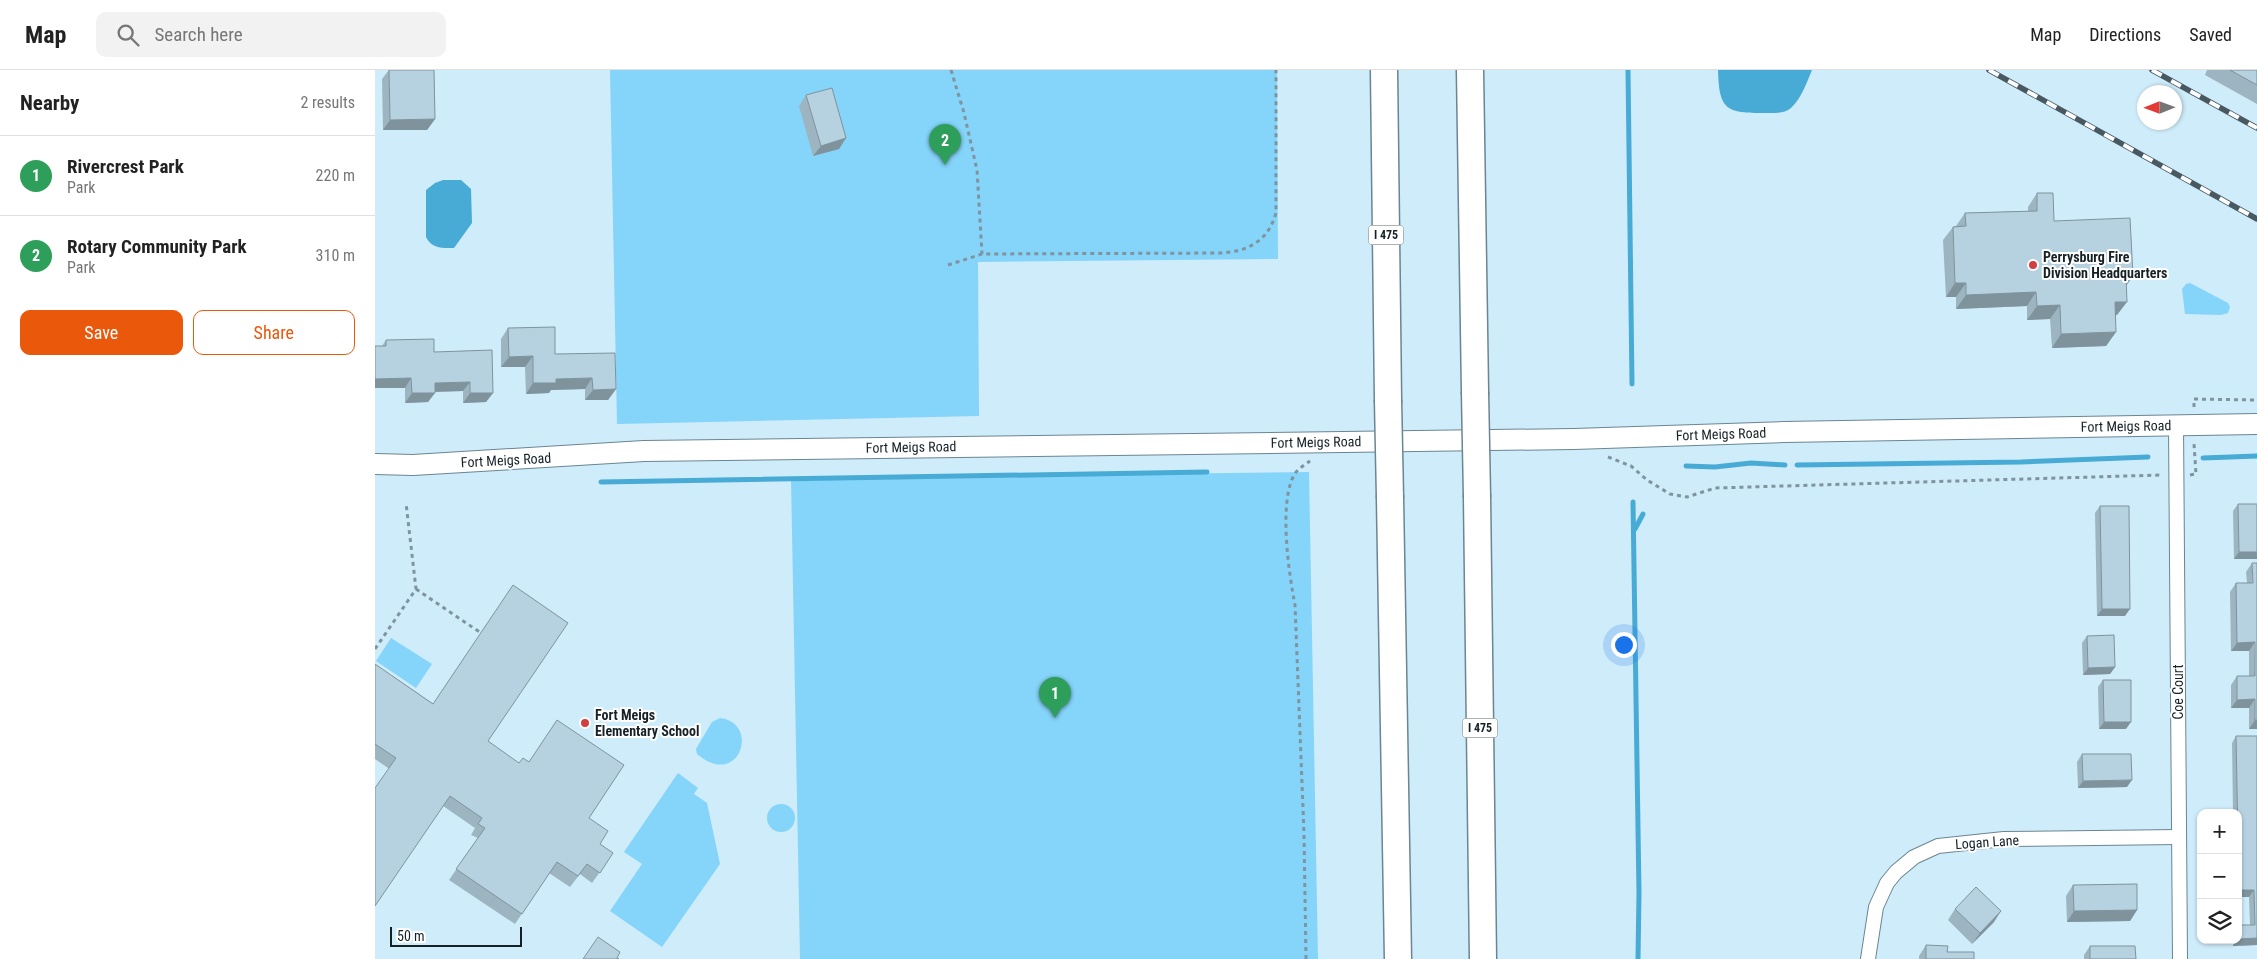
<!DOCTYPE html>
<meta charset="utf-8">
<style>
body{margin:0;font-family:"Roboto Condensed",sans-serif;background:#f2f2f2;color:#222}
.controls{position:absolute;right:15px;bottom:15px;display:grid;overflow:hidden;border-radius:10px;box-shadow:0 1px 4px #0004}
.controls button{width:45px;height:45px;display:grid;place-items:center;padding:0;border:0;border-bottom:1px solid #e0e0e0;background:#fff;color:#222;font:25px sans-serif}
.compass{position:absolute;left:1762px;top:15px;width:45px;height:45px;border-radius:50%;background:#fff;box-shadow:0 1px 4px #0004;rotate:269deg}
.scale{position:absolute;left:15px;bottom:12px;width:132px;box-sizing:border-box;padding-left:5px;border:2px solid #162126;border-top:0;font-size:14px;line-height:18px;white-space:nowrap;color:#162126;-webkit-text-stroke:4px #fff;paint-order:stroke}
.you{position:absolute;left:1248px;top:574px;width:18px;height:18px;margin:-12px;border:4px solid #fff;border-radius:50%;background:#1a73e8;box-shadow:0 0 0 8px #1a73e833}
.badge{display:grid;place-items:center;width:32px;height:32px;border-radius:50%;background:#ea580c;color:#fff;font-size:16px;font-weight:700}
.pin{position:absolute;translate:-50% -41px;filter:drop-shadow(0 1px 2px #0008)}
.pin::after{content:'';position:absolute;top:26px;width:18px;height:15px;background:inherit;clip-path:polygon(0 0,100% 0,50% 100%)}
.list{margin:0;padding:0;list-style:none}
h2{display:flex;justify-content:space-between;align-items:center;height:65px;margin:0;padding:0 20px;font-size:21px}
h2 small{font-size:16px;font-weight:400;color:#767676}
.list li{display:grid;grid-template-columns:32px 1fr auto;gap:15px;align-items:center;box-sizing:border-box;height:80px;padding:0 20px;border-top:1px solid #e0e0e0}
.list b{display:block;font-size:19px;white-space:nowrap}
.list p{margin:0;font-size:16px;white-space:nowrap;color:#767676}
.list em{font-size:16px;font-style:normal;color:#767676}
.actions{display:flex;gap:10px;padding:15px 20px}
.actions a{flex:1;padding:11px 0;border:1px solid #ea580c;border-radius:10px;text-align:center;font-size:18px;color:#ea580c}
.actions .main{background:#ea580c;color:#fff}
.icon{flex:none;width:28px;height:28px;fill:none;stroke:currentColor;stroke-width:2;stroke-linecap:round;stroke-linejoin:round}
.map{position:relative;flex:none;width:1882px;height:889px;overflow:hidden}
header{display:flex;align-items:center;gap:30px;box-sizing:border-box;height:70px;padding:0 25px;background:#fff;border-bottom:1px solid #e0e0e0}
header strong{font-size:24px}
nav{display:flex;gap:28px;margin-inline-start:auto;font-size:18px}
.search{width:350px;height:45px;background:#f2f2f2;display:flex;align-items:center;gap:12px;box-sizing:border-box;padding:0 18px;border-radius:10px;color:#767676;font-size:19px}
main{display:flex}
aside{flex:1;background:#fff}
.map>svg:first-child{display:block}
.green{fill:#85d4f9}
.water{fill:#48abd5}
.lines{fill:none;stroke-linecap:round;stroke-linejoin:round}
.stream{stroke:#48abd5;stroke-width:5}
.street-casing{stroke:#6b8592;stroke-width:16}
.secondary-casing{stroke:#6b8592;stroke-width:22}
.highway-casing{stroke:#6b8592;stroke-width:29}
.path{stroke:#7f949f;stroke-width:3;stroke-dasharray:4 4;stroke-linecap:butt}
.street{stroke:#fff;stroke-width:14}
.secondary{stroke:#fff;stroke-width:20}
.highway{stroke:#fff;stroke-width:26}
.rail-casing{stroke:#495961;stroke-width:5.5}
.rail{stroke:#fff;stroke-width:4;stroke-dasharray:11;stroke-linecap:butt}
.highway-bridge-casing{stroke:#6b8592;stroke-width:29;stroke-linecap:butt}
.highway-bridge{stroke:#fff;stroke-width:26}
.wall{fill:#9db5c1}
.shaded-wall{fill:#7f939d}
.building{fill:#b6d2e0;stroke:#7f939d}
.poi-dot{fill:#cf403e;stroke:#fff;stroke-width:2}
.labels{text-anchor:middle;stroke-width:4;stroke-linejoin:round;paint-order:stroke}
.shield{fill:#fff;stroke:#5c6467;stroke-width:1}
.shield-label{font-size:12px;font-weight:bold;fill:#162126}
.poi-label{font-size:14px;font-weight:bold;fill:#162126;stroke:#fff;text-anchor:start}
.street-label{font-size:14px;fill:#162126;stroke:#fff}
</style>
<header>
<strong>Map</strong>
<div class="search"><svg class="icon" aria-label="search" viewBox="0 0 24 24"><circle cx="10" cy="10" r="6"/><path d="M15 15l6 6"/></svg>Search here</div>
<nav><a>Map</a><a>Directions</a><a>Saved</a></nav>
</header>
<main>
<aside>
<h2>Nearby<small>2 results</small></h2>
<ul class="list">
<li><span class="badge" style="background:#2e9e5b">1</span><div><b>Rivercrest Park</b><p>Park</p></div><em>220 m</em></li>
<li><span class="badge" style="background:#2e9e5b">2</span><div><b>Rotary Community Park</b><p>Park</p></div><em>310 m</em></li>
</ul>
<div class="actions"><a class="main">Save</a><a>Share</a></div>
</aside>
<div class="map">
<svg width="1882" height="889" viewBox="0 0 1882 889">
<rect width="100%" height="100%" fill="#cfecfa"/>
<g class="green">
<polygon points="235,0 902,0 903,189 603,192 604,346 242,354"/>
<polygon points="1815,213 1853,233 1855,237 1853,243 1846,245 1810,244 1807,219 1811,214"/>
<polygon points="934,402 943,889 425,889 416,408"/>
<polygon points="16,568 57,594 41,618 1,591"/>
<path d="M345,648c41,5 19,72 -23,36l-1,-5 16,-27z"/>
<polygon points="303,703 323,718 319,724 332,733 345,794 287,877 235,841 267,794 249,782"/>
<circle cx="406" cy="748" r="14"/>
</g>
<g class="water">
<path d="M1343,0h94c-5,12 -11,29 -21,38 -7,6 -17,5 -26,5 -38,0 -46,-2 -47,-43z"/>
<path d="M68,110h18l10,9 1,34 -18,25c-12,0 -22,1 -28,-11v-47l9,-7z"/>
</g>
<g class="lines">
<g class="stream">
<polyline points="1253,0 1257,314"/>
<polyline points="1828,388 1882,386"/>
<polyline points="1422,395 1646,392 1773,387"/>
<polyline points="1311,396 1340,397 1376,393 1410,395"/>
<polyline points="226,412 832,402"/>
<polyline points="1258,432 1264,823 1263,889"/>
<polyline points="1260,459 1268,444"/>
</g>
<g class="street-casing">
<g id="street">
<polyline points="1801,355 1805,889"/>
<polyline points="1493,889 1501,837 1512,813 1521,802 1539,787 1563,776 1629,769 1804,767"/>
</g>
</g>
<g class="secondary-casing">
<polyline id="secondary" points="0,394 38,395 269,381 1199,369 1409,362 1882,354"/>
</g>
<g class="highway-casing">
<g id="highway">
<polyline points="1009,0 1013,330"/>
<polyline points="1095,0 1100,322"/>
<polyline points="1102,427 1108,889"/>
<polyline points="1015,428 1023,889"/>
</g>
</g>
<g class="path">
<polyline points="576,0 589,43 602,100 607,184"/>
<path d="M573,195l34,-11 239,-1c28,-2 47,-12 55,-40v-143"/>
<polyline points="1819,337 1819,329 1882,330"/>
<polyline points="1233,387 1256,396 1272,410 1295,424 1312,427 1340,418 1786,405"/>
<polyline points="1815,405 1821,404 1819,374"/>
<polyline points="41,519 106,563"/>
<polyline points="0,579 41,519 31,433"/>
<path d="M931,889l-2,-125 -9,-229c-6,-31 -16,-98 -2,-128 3,-7 10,-11 17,-16"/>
</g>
<use href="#street" class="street"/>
<use href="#secondary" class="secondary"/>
<use href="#highway" class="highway"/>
<g class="rail-casing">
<g id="rail">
<polyline points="1614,0 1882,149"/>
<polyline points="1777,0 1882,58"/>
</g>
</g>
<use href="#rail" class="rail"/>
<g class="highway-bridge-casing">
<g id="highway-bridge">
<polyline points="1100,322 1102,427"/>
<polyline points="1013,330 1015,428"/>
</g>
</g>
<use href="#highway-bridge" class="highway-bridge"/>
</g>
<g class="wall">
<polygon points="14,0 59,0 60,49 52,60 8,60 7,9"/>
<polygon points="1832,0 1882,0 1882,34 1830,5"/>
<polygon points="431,25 471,68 464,79 438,86 424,36"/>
<polygon points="1662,123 1679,151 1758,206 1751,216 1742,245 1740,245 1741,262 1731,276 1677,278 1675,249 1652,250 1652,236 1581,239 1581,227 1571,227 1568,170 1578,157 1581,156 1590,143 1653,141 1653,137"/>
<polygon points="133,258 180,284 241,319 233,330 210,330 210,319 176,320 174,323 151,324 150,297 126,297 126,269"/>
<polygon points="11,270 59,282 118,323 111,332 88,333 88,321 60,322 53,332 30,333 30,318 0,318 0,276 7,276"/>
<polygon points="1863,434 1882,434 1882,489 1859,489 1858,441"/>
<polygon points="1725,436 1750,546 1722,546 1720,443"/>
<polygon points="1877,493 1882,659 1874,659 1874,638 1856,638 1856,615 1862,606 1874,606 1874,581 1856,581 1855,522 1861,513 1872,513 1871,502"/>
<polygon points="1712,566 1740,597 1735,604 1708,605 1707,573"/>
<polygon points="0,594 113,671 214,748 225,774 238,783 217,813 205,804 195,817 174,803 140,854 74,810 103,768 96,765 100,758 0,689"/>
<polygon points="1728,610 1751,659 1724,659 1723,617"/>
<polygon points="1861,666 1882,666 1882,875 1858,876 1858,870 1863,870 1875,855 1874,827 1863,827 1863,743 1858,743 1857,673"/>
<polygon points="1707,684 1752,717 1703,718 1702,692"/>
<polygon points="1698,815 1762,840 1755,851 1692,852 1691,826"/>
<polygon points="1580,839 1619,852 1597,874 1573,850"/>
<polygon points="1551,875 1572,882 1599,889 1544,889 1544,886"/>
<polygon points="1715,876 1761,889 1709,889 1709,885"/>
</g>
<g class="shaded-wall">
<polygon points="60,49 52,60 8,60 15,50"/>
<polygon points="471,68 464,79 438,86 446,76"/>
<polygon points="1751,206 1758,206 1748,220"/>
<polygon points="1580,213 1591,213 1581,227 1571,227"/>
<polygon points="1661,222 1652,236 1581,239 1591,225"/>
<polygon points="1740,232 1752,232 1742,245 1730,246"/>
<polygon points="1685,235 1675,249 1652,250 1662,236"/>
<polygon points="1741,262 1731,276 1677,278 1686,264"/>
<polygon points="158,286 150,297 126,297 134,287"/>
<polygon points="36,308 30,318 0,318 0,309"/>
<polygon points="217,308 210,319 176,320 174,323 151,324 158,313 181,309"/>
<polygon points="95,312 88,321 53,322 60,313"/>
<polygon points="241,319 233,330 210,330 218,320"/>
<polygon points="37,323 60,323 53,332 30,333"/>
<polygon points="95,323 118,323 111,332 88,333"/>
<polygon points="1864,482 1882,482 1882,489 1859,489"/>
<polygon points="1727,539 1755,539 1750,546 1722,546"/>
<polygon points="1880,572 1874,581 1856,581 1862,573"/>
<polygon points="1740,597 1735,604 1708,605 1713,598"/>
<polygon points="1880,629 1874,638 1856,638 1862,630"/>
<polygon points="1880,650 1882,650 1882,659 1874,659"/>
<polygon points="1729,652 1756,652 1751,659 1724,659"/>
<polygon points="1757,710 1752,717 1703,718 1708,711"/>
<polygon points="1864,820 1879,820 1874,827 1863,827 1863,822"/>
<polygon points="1762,840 1755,851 1692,852 1699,841"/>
<polygon points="1626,841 1619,852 1597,874 1605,863"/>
<polygon points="1882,868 1882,875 1858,876 1862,870 1863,870 1863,869"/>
</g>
<g class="building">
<polygon points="14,0 59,0 60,49 15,50"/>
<polygon points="1855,0 1882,0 1882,15"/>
<polygon points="457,18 471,68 446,76 431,25"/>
<polygon points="1662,123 1678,123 1679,151 1755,148 1758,206 1751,206 1752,232 1740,232 1741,262 1686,264 1685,235 1662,236 1661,222 1591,225 1591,213 1580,213 1578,157 1591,156 1590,143 1662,141"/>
<polygon points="180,257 180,284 240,283 241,319 218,320 217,308 181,309 181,313 158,313 158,286 134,287 133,258"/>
<polygon points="59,269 59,282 117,280 118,323 95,323 95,312 60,313 60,323 37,323 36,308 0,309 0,276 11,276 11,270"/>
<polygon points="1863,434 1882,434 1882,482 1864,482"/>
<polygon points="1725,436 1754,436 1755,539 1727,539"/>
<polygon points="1877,493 1882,493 1882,650 1880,650 1880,629 1862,630 1862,606 1880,606 1880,572 1862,573 1861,513 1878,513"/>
<polygon points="138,515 193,553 113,671 144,693 148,688 154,692 182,650 249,695 214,748 233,761 225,774 238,783 225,803 212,794 203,806 182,792 147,844 81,799 110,758 103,754 107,748 75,726 0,836 0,718 21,688 0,674 0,594 58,634"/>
<polygon points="1739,565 1740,597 1713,598 1712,566"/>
<polygon points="1728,610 1756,610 1756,652 1729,652"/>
<polygon points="1861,666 1882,666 1882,868 1863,869 1863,855 1880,855 1879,820 1864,820"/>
<polygon points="1707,684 1756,684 1757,710 1708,711"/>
<polygon points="1762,814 1762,840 1699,841 1698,815"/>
<polygon points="1601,817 1626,841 1605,863 1580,839"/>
<polygon points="223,867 245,882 242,888 244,889 208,889"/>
<polygon points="1551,875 1573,876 1572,882 1599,882 1599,889 1551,889"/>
<polygon points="1715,876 1760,876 1761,889 1715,889"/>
</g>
<g class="poi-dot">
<circle cx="1658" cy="195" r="5"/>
<circle cx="210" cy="653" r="5"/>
</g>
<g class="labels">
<g class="shield">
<rect x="993.5" y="155.5" width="35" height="19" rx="4"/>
<rect x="1087.5" y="648.5" width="35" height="19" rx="4"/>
</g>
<g class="shield-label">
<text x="1011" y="169">I 475</text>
<text x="1105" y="662">I 475</text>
</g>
<g class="poi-label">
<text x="1668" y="192">Perrysburg Fire<tspan x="1668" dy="16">Division Headquarters</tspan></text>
<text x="220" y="650">Fort Meigs<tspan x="220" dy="16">Elementary School</tspan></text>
</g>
<g class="street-label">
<text transform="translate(1751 356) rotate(-1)" y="5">Fort Meigs Road</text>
<text transform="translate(1346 364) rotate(-2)" y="5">Fort Meigs Road</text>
<text transform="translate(941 372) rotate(-1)" y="5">Fort Meigs Road</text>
<text transform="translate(536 377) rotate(-1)" y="5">Fort Meigs Road</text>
<text transform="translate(131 390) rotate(-3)" y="5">Fort Meigs Road</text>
<text transform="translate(1803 622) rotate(-90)" y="5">Coe Court</text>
<text transform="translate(1612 772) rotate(-4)" y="5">Logan Lane</text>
</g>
</g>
</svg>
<div class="controls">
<button>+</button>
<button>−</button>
<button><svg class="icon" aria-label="layers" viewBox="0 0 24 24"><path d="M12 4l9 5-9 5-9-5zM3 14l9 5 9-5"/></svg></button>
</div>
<svg class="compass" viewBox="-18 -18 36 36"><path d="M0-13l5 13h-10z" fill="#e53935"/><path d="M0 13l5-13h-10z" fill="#767676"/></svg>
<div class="scale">50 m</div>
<div class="you"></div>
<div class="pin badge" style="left:680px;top:648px;background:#2e9e5b">1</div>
<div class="pin badge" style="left:570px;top:95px;background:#2e9e5b">2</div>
</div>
</main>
